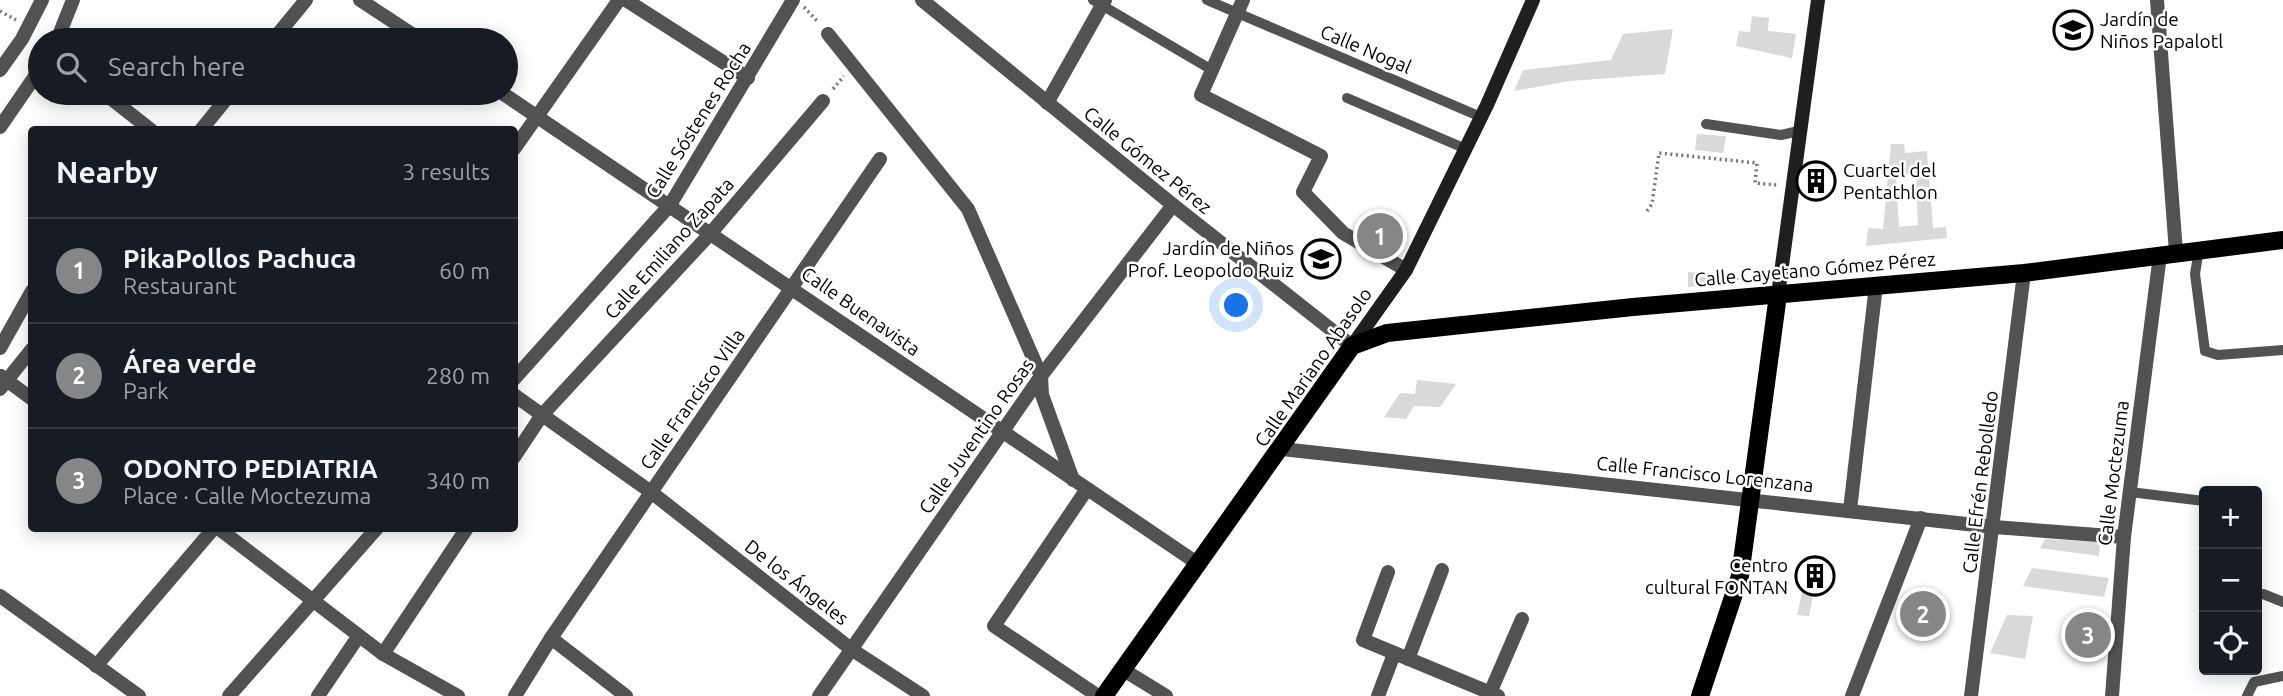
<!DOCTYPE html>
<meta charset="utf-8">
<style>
body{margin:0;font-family:Ubuntu,sans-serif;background:#242831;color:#f1f3f6}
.controls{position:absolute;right:21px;bottom:21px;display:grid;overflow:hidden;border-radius:7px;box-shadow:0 4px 18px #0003}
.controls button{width:63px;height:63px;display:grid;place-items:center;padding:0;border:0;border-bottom:2px solid #363941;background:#171b24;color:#f1f3f6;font:35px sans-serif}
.you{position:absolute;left:1237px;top:306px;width:24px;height:24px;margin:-18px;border:5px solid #fff;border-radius:50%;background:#1a73e8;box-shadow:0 0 0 10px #1a73e833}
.badge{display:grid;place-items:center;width:46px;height:46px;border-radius:50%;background:#858687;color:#fff;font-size:23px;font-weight:700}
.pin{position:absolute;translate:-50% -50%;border:4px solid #fff;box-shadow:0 2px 7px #0006}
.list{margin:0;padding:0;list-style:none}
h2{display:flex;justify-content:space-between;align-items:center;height:91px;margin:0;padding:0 28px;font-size:30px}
h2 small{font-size:23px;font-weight:400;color:#9ea1a6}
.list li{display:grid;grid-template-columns:46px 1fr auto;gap:21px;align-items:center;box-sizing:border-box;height:105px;padding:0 28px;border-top:2px solid #363941}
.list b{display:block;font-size:26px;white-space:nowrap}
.list p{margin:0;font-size:23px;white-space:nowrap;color:#9ea1a6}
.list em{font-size:23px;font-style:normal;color:#9ea1a6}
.icon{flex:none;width:38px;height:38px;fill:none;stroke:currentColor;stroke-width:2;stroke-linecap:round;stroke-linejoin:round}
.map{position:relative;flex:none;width:2283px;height:696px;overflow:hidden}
.search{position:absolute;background:#171b24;box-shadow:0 4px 18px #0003;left:28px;top:28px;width:490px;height:77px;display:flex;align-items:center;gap:18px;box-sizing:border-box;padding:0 24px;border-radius:38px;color:#9ea1a6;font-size:26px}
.panel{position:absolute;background:#171b24;box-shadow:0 4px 18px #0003;left:28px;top:126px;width:490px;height:406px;border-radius:7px}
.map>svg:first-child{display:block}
.green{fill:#d9d9d9;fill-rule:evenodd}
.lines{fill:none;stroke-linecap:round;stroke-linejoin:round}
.path{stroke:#747474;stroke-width:3.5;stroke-dasharray:2 3.5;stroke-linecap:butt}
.lane{stroke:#525252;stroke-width:10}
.street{stroke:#525252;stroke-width:14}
.secondary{stroke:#1f1f1f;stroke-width:14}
.primary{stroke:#000;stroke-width:18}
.labels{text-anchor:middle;stroke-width:5;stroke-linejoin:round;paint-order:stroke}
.poi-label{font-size:19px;fill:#000;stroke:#fff;text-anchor:start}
.street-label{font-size:19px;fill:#000;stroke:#fff}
</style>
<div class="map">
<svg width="2283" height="696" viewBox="0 0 2283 696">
<rect width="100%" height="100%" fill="#fff"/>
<g class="green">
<polygon points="1752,16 1769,18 1768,31 1796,34 1792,58 1736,46 1739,31 1750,32"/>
<polygon points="1673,29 1665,74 1570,81 1514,91 1523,70 1611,60 1623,34"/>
<polygon points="1697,134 1726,136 1723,153 1695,150"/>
<path d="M1891,144h13l1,9 22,-2 6,77 13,-1 1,11 -81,8 2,-18 15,1zM1916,173l2,52 -19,2 -3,-52z"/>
<polygon points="1688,272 1732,276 1735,284 1688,287"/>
<polygon points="1417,380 1456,384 1440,407 1414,406 1406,419 1384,417 1400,393 1415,394"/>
<polygon points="2045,539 2100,542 2099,556 2040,548"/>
<polygon points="2032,568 2109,578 2104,597 2023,586"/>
<polygon points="1804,585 1815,587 1809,616 1797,615"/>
<polygon points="1902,595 1940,611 1936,627 1896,610"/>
<polygon points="2007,615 2033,616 2025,659 1990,653"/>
</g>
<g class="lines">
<g class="path">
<polyline points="804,7 818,22"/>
<polyline points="0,11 16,20"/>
<polyline points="833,89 844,76"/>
<polyline points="1647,211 1652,204 1659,153 1757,163 1755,183 1777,185"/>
<polyline points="1733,274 1738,281"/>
</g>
<g class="lane">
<polyline points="1093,0 1212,70"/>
<polyline points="1207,0 1481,117"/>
<polyline points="1347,98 1466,149"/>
<polyline points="1706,124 1781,135 1799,131"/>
<polyline points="2199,249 2195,274 2205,351 2218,355 2283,350"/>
<polyline points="2130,492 2204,501"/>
<polyline points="2263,594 2283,602"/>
<polyline points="2247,696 2254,682 2283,676"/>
</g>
<g class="street">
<polyline points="360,0 421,40"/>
<polyline points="626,0 748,78"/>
<polyline points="922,0 1173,205 1352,346"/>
<polyline points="1243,0 1201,95 1321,156 1303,192 1343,233 1406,270"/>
<polyline points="2157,0 2176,252"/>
<polyline points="828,34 968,209 1041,376 1042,395 1073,480"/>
<polyline points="57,40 73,0"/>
<polyline points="273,40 306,0"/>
<polyline points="0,70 22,39 42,0"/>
<polyline points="104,93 151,130"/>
<polyline points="502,93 1197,563"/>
<polyline points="1047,103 1105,0"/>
<polyline points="0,127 40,69"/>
<polyline points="201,130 231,93"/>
<polyline points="514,149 619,0"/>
<polyline points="0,348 32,291"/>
<polyline points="1,376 32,399"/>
<polyline points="514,379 670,205 793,0"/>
<polyline points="0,389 32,349"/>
<polyline points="514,395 651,492 851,649 923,696"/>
<polyline points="1282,449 1994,527 2124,537"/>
<polyline points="514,457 542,415 710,234 823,101"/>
<polyline points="1087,489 994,626 1098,696"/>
<polyline points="1850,510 1876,285"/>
<polyline points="218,528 383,654 458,696"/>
<polyline points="1388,572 1363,640 1498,696"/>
<polyline points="0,596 139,696"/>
<polyline points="551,638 626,696"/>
<polyline points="383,654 467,528"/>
<polyline points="1408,659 1442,570"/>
<polyline points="96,666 214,528"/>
<polyline points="1122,669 1166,696"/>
<polyline points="1490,693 1522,619"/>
<polyline points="229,696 377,528"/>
<polyline points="318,696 358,637"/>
<polyline points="515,696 551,638 880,159"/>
<polyline points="819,696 1041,376 1173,205"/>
<polyline points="1378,696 1394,654"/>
<polyline points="1852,696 1921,518"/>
<polyline points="1971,696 2024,273"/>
<polyline points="2112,696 2124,537 2160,255"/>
</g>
<g class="secondary">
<polyline points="1778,295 1818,0"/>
<polyline points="1352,346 1406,270 1487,105 1533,0"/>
</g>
<g class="primary">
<polyline points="1104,696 1352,346 1387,333 1633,307 2024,273 2283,240"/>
<polyline points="1700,696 1740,576 1778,295"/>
</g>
</g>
<defs>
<g id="school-ring" transform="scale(2.0125)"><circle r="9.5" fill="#fff" stroke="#000" stroke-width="1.5"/><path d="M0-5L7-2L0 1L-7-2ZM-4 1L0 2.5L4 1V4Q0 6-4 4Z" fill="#000"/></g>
<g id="building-ring" transform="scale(2.0125)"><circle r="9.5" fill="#fff" stroke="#000" stroke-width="1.5"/><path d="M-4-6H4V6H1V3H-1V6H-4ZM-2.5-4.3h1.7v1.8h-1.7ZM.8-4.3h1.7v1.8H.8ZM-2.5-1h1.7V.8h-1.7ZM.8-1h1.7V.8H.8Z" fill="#000"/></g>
</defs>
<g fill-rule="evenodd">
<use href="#school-ring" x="2073" y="30"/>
<use href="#building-ring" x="1816" y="181"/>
<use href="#school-ring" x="1321" y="259"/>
<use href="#building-ring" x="1815" y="576"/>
</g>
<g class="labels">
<g class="poi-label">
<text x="2100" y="26">Jardín de<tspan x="2100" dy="22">Niños Papalotl</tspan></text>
<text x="1843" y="177">Cuartel del<tspan x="1843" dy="22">Pentathlon</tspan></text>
<text x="1294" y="255" text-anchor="end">Jardín de Niños<tspan x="1294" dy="22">Prof. Leopoldo Ruiz</tspan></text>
<text x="1788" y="572" text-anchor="end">Centro<tspan x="1788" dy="22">cultural FONTAN</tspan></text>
</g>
<g class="street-label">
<text transform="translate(1366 49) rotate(23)" y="7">Calle Nogal</text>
<text transform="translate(698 120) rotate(-58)" y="7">Calle Sóstenes Rocha</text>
<text transform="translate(1148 160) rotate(39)" y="7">Calle Gómez Pérez</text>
<text transform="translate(669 248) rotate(-48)" y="7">Calle Emiliano Zapata</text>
<text transform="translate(1815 269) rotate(-5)" y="7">Calle Cayetano Gómez Pérez</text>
<text transform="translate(861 311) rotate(35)" y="7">Calle Buenavista</text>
<text transform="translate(1313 367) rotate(-55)" y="7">Calle Mariano Abasolo</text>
<text transform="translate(692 399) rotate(-55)" y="7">Calle Francisco Villa</text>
<text transform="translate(976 436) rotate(-55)" y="7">Calle Juventino Rosas</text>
<text transform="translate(2113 473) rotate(-83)" y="7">Calle Moctezuma</text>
<text transform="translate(1705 474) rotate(6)" y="7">Calle Francisco Lorenzana</text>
<text transform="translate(1980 482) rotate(-83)" y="7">Calle Efrén Rebolledo</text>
<text transform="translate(797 582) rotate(38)" y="7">De los Ángeles</text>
</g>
</g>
</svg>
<div class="controls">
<button>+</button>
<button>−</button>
<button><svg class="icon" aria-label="locate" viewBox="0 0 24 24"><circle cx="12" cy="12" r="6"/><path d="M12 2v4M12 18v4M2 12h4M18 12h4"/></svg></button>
</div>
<div class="you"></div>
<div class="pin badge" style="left:1380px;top:236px">1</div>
<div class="pin badge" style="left:1923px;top:614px">2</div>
<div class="pin badge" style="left:2088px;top:635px">3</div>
<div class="search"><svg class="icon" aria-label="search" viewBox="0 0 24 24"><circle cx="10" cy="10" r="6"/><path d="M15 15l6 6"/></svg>Search here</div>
<section class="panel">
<h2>Nearby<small>3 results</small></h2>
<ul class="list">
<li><span class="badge">1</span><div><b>PikaPollos Pachuca</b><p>Restaurant</p></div><em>60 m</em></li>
<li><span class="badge">2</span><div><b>Área verde</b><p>Park</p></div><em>280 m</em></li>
<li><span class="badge">3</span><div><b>ODONTO PEDIATRIA</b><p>Place · Calle Moctezuma</p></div><em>340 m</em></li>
</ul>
</section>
</div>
